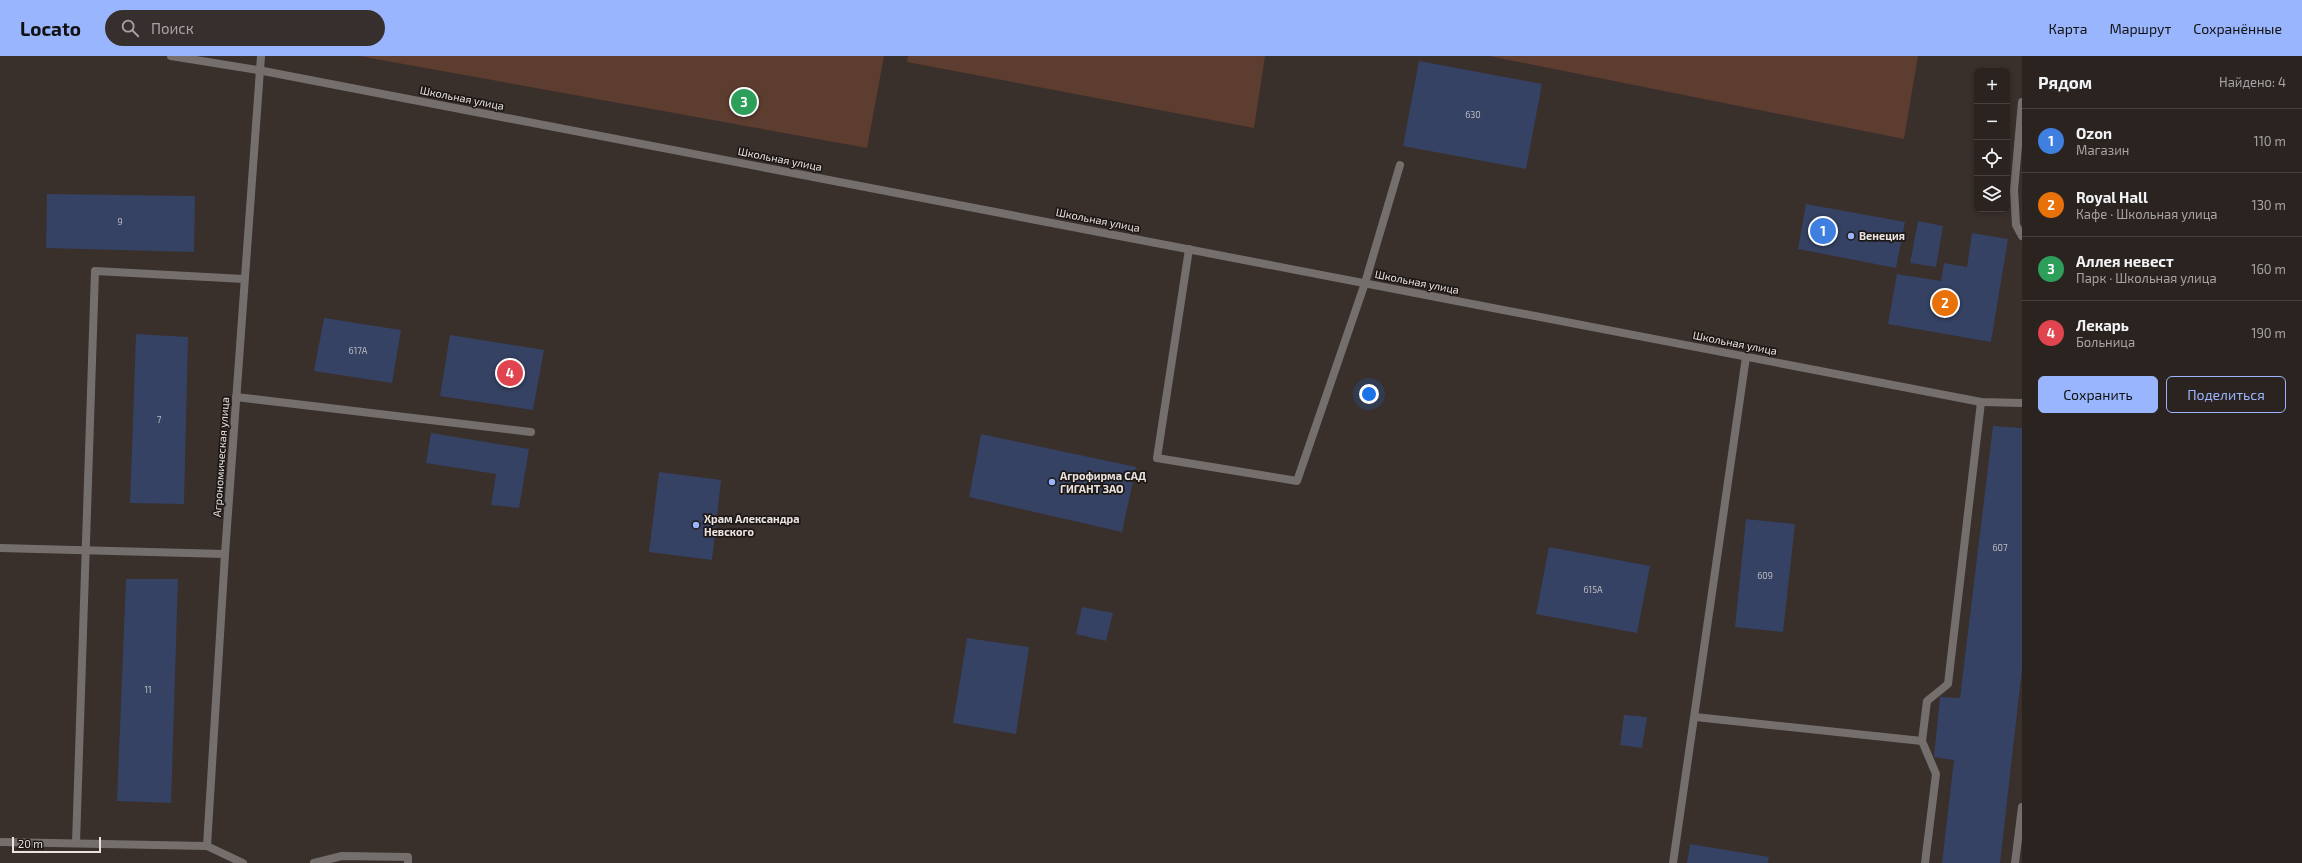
<!DOCTYPE html>
<html lang="ru">
<meta charset="utf-8">
<style>
body{margin:0;font-family:"Exo 2",sans-serif;background:#372f2d;color:#f1f3f6}
.controls{position:absolute;right:12px;top:12px;display:grid;overflow:hidden;border-radius:6px;box-shadow:0 2px 6px #0003}
.controls button{width:36px;height:36px;display:grid;place-items:center;padding:0;border:0;border-bottom:1px solid #47403e;background:#2b2320;color:#f1f3f6;font:20px sans-serif}
.scale{position:absolute;left:12px;bottom:10px;width:89px;box-sizing:border-box;padding-left:4px;border:2px solid #eae3e0;border-top:0;font-size:11px;line-height:14px;white-space:nowrap;color:#eae3e0;-webkit-text-stroke:3px #1d1816;paint-order:stroke}
.you{position:absolute;left:1369px;top:338px;width:14px;height:14px;margin:-10px;border:3px solid #fff;border-radius:50%;background:#1a73e8;box-shadow:0 0 0 6px #1a73e833}
.badge{display:grid;place-items:center;width:26px;height:26px;border-radius:50%;background:#99b5fd;color:#fff;font-size:13px;font-weight:700}
.pin{position:absolute;translate:-50% -50%;border:2px solid #fff;box-shadow:0 1px 4px #0006}
.list{margin:0;padding:0;list-style:none}
h2{display:flex;justify-content:space-between;align-items:center;height:52px;margin:0;padding:0 16px;font-size:17px}
h2 small{font-size:13px;font-weight:400;color:#a6a4a5}
.list li{display:grid;grid-template-columns:26px 1fr auto;gap:12px;align-items:center;box-sizing:border-box;height:64px;padding:0 16px;border-top:1px solid #47403e}
.list b{display:block;font-size:15px;white-space:nowrap}
.list p{margin:0;font-size:13px;white-space:nowrap;color:#a6a4a5}
.list em{font-size:13px;font-style:normal;color:#a6a4a5}
.actions{display:flex;gap:8px;padding:12px 16px}
.actions a{flex:1;padding:9px 0;border:1px solid #99b5fd;border-radius:6px;text-align:center;font-size:14px;color:#99b5fd}
.actions .main{background:#99b5fd;color:#111}
.icon{flex:none;width:22px;height:22px;fill:none;stroke:currentColor;stroke-width:2;stroke-linecap:round;stroke-linejoin:round}
.map{position:relative;flex:none;width:2022px;height:807px;overflow:hidden}
header{display:flex;align-items:center;gap:24px;box-sizing:border-box;height:56px;padding:0 20px;background:#99b5fd;color:#111}
header strong{font-size:19px}
nav{display:flex;gap:22px;margin-inline-start:auto;font-size:14px}
.search{width:280px;height:36px;background:#372f2d;display:flex;align-items:center;gap:10px;box-sizing:border-box;padding:0 14px;border-radius:22px;color:#a6a4a5;font-size:15px}
main{display:flex}
aside{flex:1;background:#2b2320}
.map>svg:first-child{display:block}
.green{fill:#5d3d2f}
.building{fill:#354263}
.lines{fill:none;stroke-linecap:round;stroke-linejoin:round}
.service{stroke:#746f6d;stroke-width:8}
.minor{stroke:#746f6d;stroke-width:8}
.tertiary{stroke:#746f6d;stroke-width:8}
.poi-dot{fill:#99b5fd;stroke:#1d1816;stroke-width:1.5}
.labels{text-anchor:middle;stroke-width:3.5;stroke-linejoin:round;paint-order:stroke}
.number-label{font-size:9px;fill:#bdbbc1}
.street-label{font-size:11px;fill:#eae3e0;stroke:#1d1816}
.poi-label{font-size:11px;font-weight:bold;fill:#eae3e0;stroke:#1d1816;text-anchor:start}
</style>
<header>
<strong>Locato</strong>
<div class="search"><svg class="icon" aria-label="search" viewBox="0 0 24 24"><circle cx="10" cy="10" r="6"/><path d="M15 15l6 6"/></svg>Поиск</div>
<nav><a>Карта</a><a>Маршрут</a><a>Сохранённые</a></nav>
</header>
<main>
<div class="map">
<svg width="2022" height="807" viewBox="0 0 2022 807">
<rect width="100%" height="100%" fill="#392f2b"/>
<g class="green">
<polygon points="359,0 884,0 867,92"/>
<polygon points="908,0 1265,0 1254,72 907,6"/>
<polygon points="1489,0 1918,0 1904,83"/>
</g>
<g class="building">
<polygon points="1419,5 1542,28 1526,113 1403,90"/>
<polygon points="47,138 195,140 194,196 46,192"/>
<polygon points="1806,148 1905,166 1896,212 1798,193"/>
<polygon points="1918,165 1943,170 1936,211 1910,207"/>
<polygon points="1972,177 2008,183 1991,286 1888,268 1897,218 1941,225 1944,207 1967,211"/>
<polygon points="324,262 401,274 392,327 314,315"/>
<polygon points="136,278 188,281 184,448 130,447"/>
<polygon points="450,279 544,294 533,354 440,340"/>
<polygon points="1993,370 2022,372 2022,613 2000,807 1942,807 1954,704 1934,701 1940,641 1960,642"/>
<polygon points="431,377 529,393 519,452 491,449 496,418 426,407"/>
<polygon points="981,378 1136,411 1122,476 969,441"/>
<polygon points="659,416 721,424 712,504 649,496"/>
<polygon points="1746,463 1795,468 1783,576 1735,571"/>
<polygon points="1549,491 1650,510 1637,577 1536,558"/>
<polygon points="126,523 178,523 171,747 117,745"/>
<polygon points="1082,551 1113,557 1106,585 1076,578"/>
<polygon points="967,582 1029,591 1016,678 953,667"/>
<polygon points="1624,659 1647,661 1642,692 1620,689"/>
<polygon points="1690,788 1769,801 1768,807 1687,807"/>
</g>
<g class="lines">
<g class="service">
<polyline points="1189,193 1157,402 1297,425 1365,227 1400,109"/>
<polyline points="236,341 531,376"/>
<polyline points="0,492 225,498"/>
<polyline points="1695,661 1922,685"/>
<polyline points="0,786 207,790"/>
<polyline points="76,787 95,215 244,223"/>
<polyline points="314,807 342,800 408,801 408,807"/>
<polyline points="1673,807 1746,301"/>
<polyline points="1925,807 1936,718 1922,685 1927,645 1948,628 1981,346"/>
<polyline points="2015,807 2022,751"/>
</g>
<g class="minor">
<polyline points="2022,46 2014,134 2016,169 2022,180"/>
<polyline points="243,807 207,790 225,498 261,0"/>
</g>
<polyline class="tertiary" points="171,0 258,14 1981,346 2022,347"/>
</g>
<g class="poi-dot">
<circle cx="1851" cy="180" r="4"/>
<circle cx="1052" cy="426" r="4"/>
<circle cx="696" cy="469" r="4"/>
</g>
<g class="labels">
<g class="number-label">
<text x="1473" y="62">630</text>
<text x="120" y="169">9</text>
<text x="358" y="298">617А</text>
<text x="159" y="367">7</text>
<text x="2000" y="495">607</text>
<text x="1765" y="523">609</text>
<text x="1593" y="537">615А</text>
<text x="148" y="637">11</text>
</g>
<g class="street-label">
<text transform="translate(462 42) rotate(11)" y="4">Школьная улица</text>
<text transform="translate(780 103) rotate(11)" y="4">Школьная улица</text>
<text transform="translate(1098 164) rotate(11)" y="4">Школьная улица</text>
<text transform="translate(1417 226) rotate(11)" y="4">Школьная улица</text>
<text transform="translate(1735 287) rotate(11)" y="4">Школьная улица</text>
<text transform="translate(221 401) rotate(-86)" y="4">Агрономическая улица</text>
</g>
<g class="poi-label">
<text x="1859" y="184">Венеция</text>
<text x="1060" y="424">Агрофирма САД<tspan x="1060" dy="13">ГИГАНТ ЗАО</tspan></text>
<text x="704" y="467">Храм Александра<tspan x="704" dy="13">Невского</tspan></text>
</g>
</g>
</svg>
<div class="controls">
<button>+</button>
<button>−</button>
<button><svg class="icon" aria-label="locate" viewBox="0 0 24 24"><circle cx="12" cy="12" r="6"/><path d="M12 2v4M12 18v4M2 12h4M18 12h4"/></svg></button>
<button><svg class="icon" aria-label="layers" viewBox="0 0 24 24"><path d="M12 4l9 5-9 5-9-5zM3 14l9 5 9-5"/></svg></button>
</div>
<div class="scale">20 m</div>
<div class="you"></div>
<div class="pin badge" style="left:1823px;top:175px;background:#3f7fe0">1</div>
<div class="pin badge" style="left:1945px;top:247px;background:#e8710a">2</div>
<div class="pin badge" style="left:744px;top:46px;background:#2e9e5b">3</div>
<div class="pin badge" style="left:510px;top:317px;background:#e0444e">4</div>
</div>
<aside>
<h2>Рядом<small>Найдено: 4</small></h2>
<ul class="list">
<li><span class="badge" style="background:#3f7fe0">1</span><div><b>Ozon</b><p>Магазин</p></div><em>110 m</em></li>
<li><span class="badge" style="background:#e8710a">2</span><div><b>Royal Hall</b><p>Кафе · Школьная улица</p></div><em>130 m</em></li>
<li><span class="badge" style="background:#2e9e5b">3</span><div><b>Аллея невест</b><p>Парк · Школьная улица</p></div><em>160 m</em></li>
<li><span class="badge" style="background:#e0444e">4</span><div><b>Лекарь</b><p>Больница</p></div><em>190 m</em></li>
</ul>
<div class="actions"><a class="main">Сохранить</a><a>Поделиться</a></div>
</aside>
</main>
